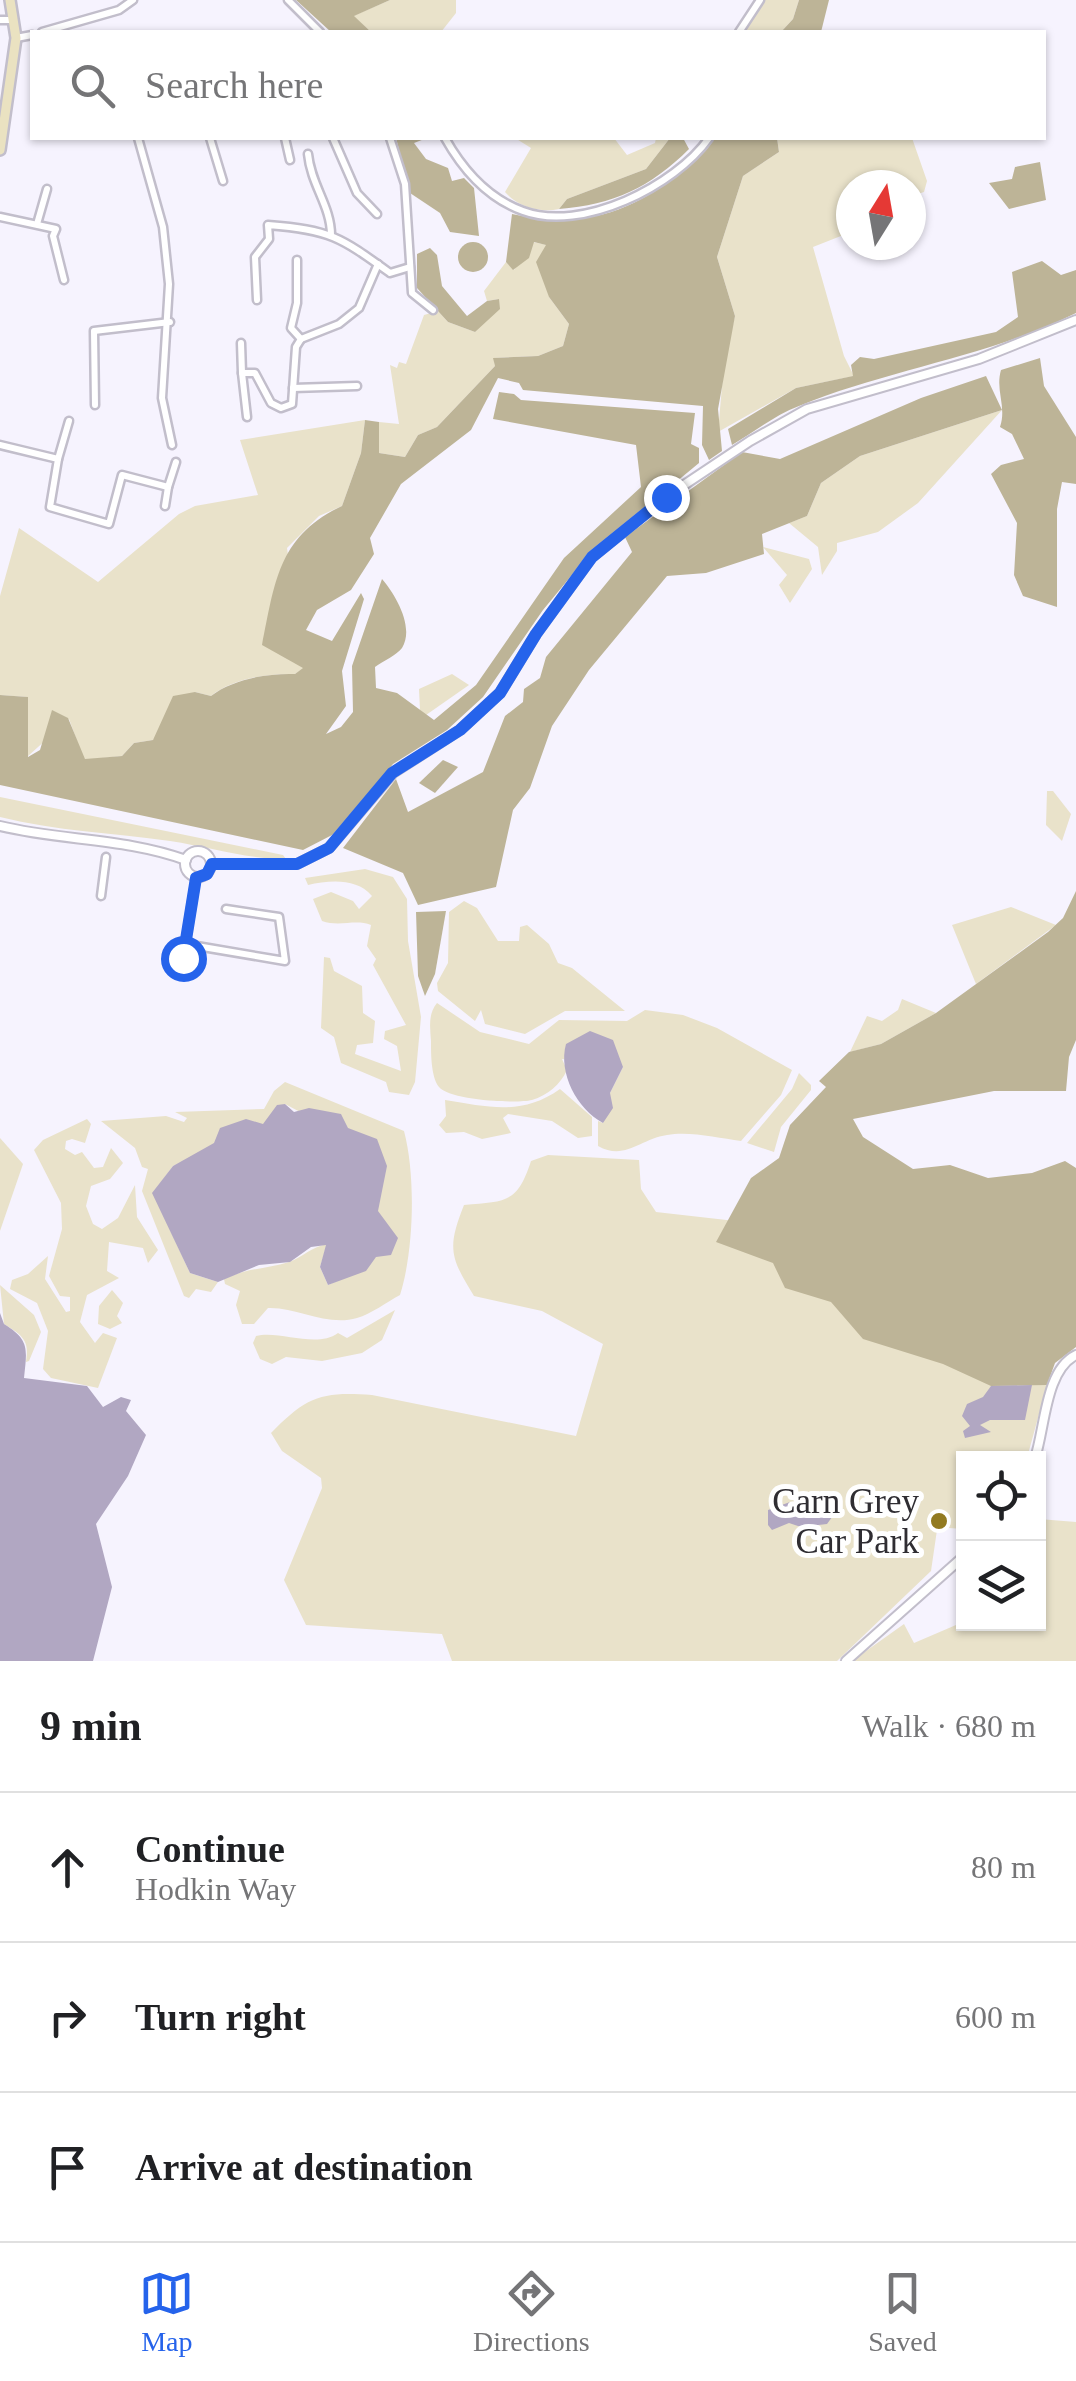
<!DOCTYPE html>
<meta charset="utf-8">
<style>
body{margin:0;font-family:"Times New Roman",serif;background:#f6f6f6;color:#202124}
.controls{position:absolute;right:30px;bottom:30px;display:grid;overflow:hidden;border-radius:0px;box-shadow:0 2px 8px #0004}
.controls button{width:90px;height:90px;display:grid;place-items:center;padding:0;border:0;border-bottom:2px solid #e0e0e0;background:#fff;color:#202124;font:50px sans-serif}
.compass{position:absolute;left:836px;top:170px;width:90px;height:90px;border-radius:50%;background:#fff;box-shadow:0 2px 8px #0004;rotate:11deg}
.stop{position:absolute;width:30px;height:30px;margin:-22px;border:8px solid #2563eb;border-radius:50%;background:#fff}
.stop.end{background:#2563eb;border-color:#fff;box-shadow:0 2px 10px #0008}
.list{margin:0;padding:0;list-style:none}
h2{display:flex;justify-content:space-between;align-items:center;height:130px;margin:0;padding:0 40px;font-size:42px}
h2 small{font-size:32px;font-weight:400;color:#757577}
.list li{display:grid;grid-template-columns:65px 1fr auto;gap:30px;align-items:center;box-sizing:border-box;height:150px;padding:0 40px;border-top:2px solid #e0e0e0}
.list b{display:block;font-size:38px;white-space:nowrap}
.list p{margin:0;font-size:32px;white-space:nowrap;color:#757577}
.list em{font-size:32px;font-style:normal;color:#757577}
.icon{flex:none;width:55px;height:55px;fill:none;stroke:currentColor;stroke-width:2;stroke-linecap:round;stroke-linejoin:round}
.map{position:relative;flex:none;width:1076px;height:1661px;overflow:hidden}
.search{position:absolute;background:#fff;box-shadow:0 2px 8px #0004;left:30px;right:30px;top:30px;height:110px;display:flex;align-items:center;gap:25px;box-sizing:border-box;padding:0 35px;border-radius:0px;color:#757577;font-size:38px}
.sheet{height:580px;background:#fff}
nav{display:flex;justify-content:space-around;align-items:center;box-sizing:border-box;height:140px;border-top:2px solid #e0e0e0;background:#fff;font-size:28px;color:#757577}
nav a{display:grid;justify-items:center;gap:5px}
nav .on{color:#2563eb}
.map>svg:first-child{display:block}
.green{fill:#e9e2ca}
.forest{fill:#bdb497}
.water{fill:#b1a7c2}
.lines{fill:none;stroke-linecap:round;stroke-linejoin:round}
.minor-casing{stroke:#c2becb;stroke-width:11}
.tertiary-casing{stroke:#c2becb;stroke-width:12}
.secondary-casing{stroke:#c2becb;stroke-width:14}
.minor{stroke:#fff;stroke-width:6}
.tertiary{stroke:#fff;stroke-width:8}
.secondary{stroke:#eae2c1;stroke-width:9}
.route{stroke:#2563eb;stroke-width:12}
.poi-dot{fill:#927a20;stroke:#fff;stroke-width:4}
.labels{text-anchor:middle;stroke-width:10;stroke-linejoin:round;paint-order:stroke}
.poi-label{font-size:35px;fill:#2f2d32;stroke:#fff;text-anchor:end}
</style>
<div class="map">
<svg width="1076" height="1661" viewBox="0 0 1076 1661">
<rect width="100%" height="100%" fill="#f6f3fe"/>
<g class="green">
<polygon points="390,0 456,0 456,13 441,32 371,32 353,16"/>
<polygon points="764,0 799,0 793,19 781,32 745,32"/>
<path d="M515,138h99l13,17 28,-12 1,-5h14l-24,31 -79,30 -8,10c-19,4 -41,-2 -54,-17l26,-44z"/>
<polygon points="777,138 912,138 927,181 924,192 911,196 911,185 851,185 851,232 813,247 844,356 854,376 796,388 718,432 724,363 735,316 717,257 743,176 779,152"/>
<polygon points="533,242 547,245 549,297 569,324 563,346 538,356 494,358 495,366 437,427 418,435 405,457 379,453 379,422 399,424 390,365 397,368 399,362 406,364 424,315 438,311 448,322 475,332 499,299 487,301 484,291 506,262 514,270"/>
<polygon points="1002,410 918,503 878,532 837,543 837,551 822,575 818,547 789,523 807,516 821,483 860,456"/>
<path d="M365,420l-4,33 -19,53 -23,10 -32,32 17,120 -9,6c-27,-1 -63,5 -84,22l-16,-4 -42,48 -19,3 -12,13 -38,4 -15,-41 -42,38v-60l-27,-2v-99l19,-68 79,54 81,-68 16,-8 63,-11 -18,-55z"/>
<polygon points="763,547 809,559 812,569 790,603 779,585 787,575"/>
<polygon points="452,674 469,685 426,715 420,710 419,689"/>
<polygon points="1047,791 1053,791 1071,814 1062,841 1046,825"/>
<path d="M0,797l283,58 3,4c-41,0 -76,-12 -116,-18 -57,-8 -114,-10 -170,-24z"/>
<path d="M365,869l28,8 14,22 1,42 13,76 -6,65 -6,13 -20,-3 -3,-10 -45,-19 -7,-26 -13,-9 3,-71 6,1 4,13 28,15 1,27 12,8 -2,22 -16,2 -2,9 46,17 -4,-25 -13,-7 1,-8 21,-6 -33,-60 3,-6 -9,-13 4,-21c-15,-6 -32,2 -49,-4l-9,-22 18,-7 22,9 6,8 13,-13c-15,-18 -42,-16 -64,-11l-3,-7z"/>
<polygon points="464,901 477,908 498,941 519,941 520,927 527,925 549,944 558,963 572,968 625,1011 565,1011 525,1034 485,1024 481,1010 475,1021 438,991 437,983 448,963 449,912"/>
<polygon points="1011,907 1056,925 976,984 952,925"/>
<polygon points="902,999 936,1013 881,1044 850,1052 867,1016 882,1021 898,1010"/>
<path d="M437,1003l43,29 49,12 30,-24 68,1 18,-11 38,5 34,13 75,42 -11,25 -40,46c-23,-3 -51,-10 -74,-6 -27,4 -42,26 -69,11v-25l5,2 7,-30 13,-26 -61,-8 5,11c-7,15 -19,25 -35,30 -17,4 -83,0 -93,-13 -8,-10 -8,-33 -8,-46 -1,-14 -3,-27 6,-38z"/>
<polygon points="799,1073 811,1085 811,1090 781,1127 774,1152 747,1143 792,1089"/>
<path d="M285,1082l119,49c12,45 10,120 -4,164 -13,7 -29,19 -43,23 -30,9 -59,-11 -89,-10l-14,16h-12l-6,-19 4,-14 -15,-7 -1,-5c22,-11 43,-10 65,-17 14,-5 22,-15 38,-18l-7,23 8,18 9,-4 -35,-168 -17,-9 -15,17 -97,45 -20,27 37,80 28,9 -7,10 -15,-3 -7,9 -5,-2 -42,-105 6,-22 -6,-2 -7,-19 -34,-27 65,-5 18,6 3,-4 -12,-6 89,-3 10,-18z"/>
<path d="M560,1089l32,28v19l-14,2 -26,-17 -44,-7 -5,4 8,15 -29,6 -18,-7 -18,1 -7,-8 7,-9 -1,-16c44,7 77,16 115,-11z"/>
<polygon points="87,1119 91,1124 85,1143 72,1139 66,1141 65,1149 75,1155 82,1152 94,1168 103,1167 111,1148 123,1163 110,1179 91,1186 86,1206 93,1224 102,1229 118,1218 135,1185 137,1217 158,1250 148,1263 143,1248 109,1242 107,1271 119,1278 87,1295 80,1322 95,1343 103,1333 117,1338 98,1388 51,1378 43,1369 48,1331 37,1303 10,1289 12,1280 28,1274 48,1256 45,1279 66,1312 70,1311 70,1297 60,1296 49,1276 62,1229 61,1203 34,1150 43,1140"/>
<polygon points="0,1138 23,1164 0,1231"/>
<path d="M548,1155l91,5 2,29 15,23 115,13 276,160 -20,73h-63l-1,71 -14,-1 -6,-14 -6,-1 -7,11 7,6 -6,41 -94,90h-385l-10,-27 -136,-9 -22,-45 38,-92 -1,-10 -39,-27 -11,-18c35,-36 50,-42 101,-38l204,41 27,-92 -61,-33 -68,-15c-24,-39 -27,-48 -10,-91 42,-4 53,-1 67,-44z"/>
<path d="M0,1285l34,30 7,17 -12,29 -3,1c4,-22 -4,-27 -22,-38z"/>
<polygon points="112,1290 123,1303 117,1316 122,1323 110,1329 98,1324 99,1306"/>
<path d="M395,1310l-13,30 -20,13 -40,8 -36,-4 -14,7 -12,-5 -7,-16 3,-7c24,-6 60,13 82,-3l9,5z"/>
<polygon points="1039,1519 1076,1522 1076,1661 852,1661 904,1624 914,1643 963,1622 1038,1624"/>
</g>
<g class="forest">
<polygon points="296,0 390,0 354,16 371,32 331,32"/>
<polygon points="799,0 829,0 821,32 781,32 793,19"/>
<polygon points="396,138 427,138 414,143 426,159 448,168 452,181 464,178 474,188 479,236 450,232 440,213 410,193"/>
<path d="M670,138h13l6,11c-38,38 -76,56 -130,60l8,-10 79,-30z"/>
<path d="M714,138h63l2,14 -36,24 -26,81 18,59 -17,93 4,42 -13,9 -7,-15 1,-39 -180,-16 -4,-7 -21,-5 -27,52 -70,54 -31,54 4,16 -23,36 -34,20 -11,20 26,11 29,-48 3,6 -22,72 4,35 -20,28 15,-7 12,-15 -1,-46 30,-87c13,15 33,48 20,69 -5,7 -19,13 -27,19l1,21 21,5 37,27 42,-35 88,-127 77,-71 -5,-42 -143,-26 6,-27 15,2 7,6 174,13 -4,31 8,4v15l-109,90 -47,57 -60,87 -36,33 -54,34 -59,70 -31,16 -303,-65v-90l28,2v60l12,-7 12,-40 16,8 17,41 37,-3 12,-13 19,-3 20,-44 22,-4 16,4c22,-17 57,-23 84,-22l8,-6 -41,-23c13,-63 16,-109 80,-139l19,-53 4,-33 14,2v31l26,4 13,-22 19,-8 58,-61 -2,-8 45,-2 25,-10 6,-22 -20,-27 -13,-35 10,-17 -12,-3 -5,16 -16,12 -7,-8 6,-48c69,15 122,0 175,-48 10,-8 22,-16 27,-28z"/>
<polygon points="1040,162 1046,200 1009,209 989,183 1012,179 1015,167"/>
<circle cx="473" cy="257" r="15"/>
<polygon points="430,248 437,255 442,286 467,316 487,301 499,299 500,309 475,332 448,322 417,288 417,254"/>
<path d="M1042,261l19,14 15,-5v43c-88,44 -187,56 -277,93 -24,9 -45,26 -67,39l-4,-16 68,-41 57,-12 -2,-11 9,-8 14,2 122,-27 22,-15 -6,-45z"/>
<path d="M1040,358l4,28 32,51v47l-14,-2 -5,27v98l-34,-11 -9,-21 3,-52 -26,-49 10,-9 23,-6 -12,-25 -12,-7c7,-21 -5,-36 1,-57z"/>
<polygon points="986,376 1002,410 860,456 821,483 807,516 762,534 764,554 706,573 667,576 589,670 552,726 530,788 513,810 496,887 418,905 403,873 343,848 396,779 408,812 483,772 505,716 523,702 524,689 540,678 546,657 632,552 625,537 742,452 780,459 921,398"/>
<polygon points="443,760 458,767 435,793 419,783"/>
<polygon points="1076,891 1076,1040 1069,1057 1066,1091 994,1091 853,1119 863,1137 913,1169 950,1165 988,1178 1032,1173 1065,1161 1076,1168 1076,1347 1055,1363 1047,1385 991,1386 943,1364 863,1339 831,1302 785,1288 773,1263 716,1242 751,1178 779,1158 790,1125 826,1087 819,1081 849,1052 881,1044 936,1013 1048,932 1063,918"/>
<polygon points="446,911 435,974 425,996 418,976 416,912"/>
</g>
<g class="water">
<path d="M590,1031l23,9 10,27 -13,26 3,15 -10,15c-26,-14 -45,-50 -37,-79z"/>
<polygon points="285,1104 294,1112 309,1108 341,1114 348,1128 377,1139 387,1166 378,1211 398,1238 391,1255 376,1257 366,1271 328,1285 320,1267 326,1245 311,1247 290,1262 259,1265 218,1282 190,1273 152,1193 173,1166 214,1143 220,1128 246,1119 263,1124 277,1105"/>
<path d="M0,1313l4,11c26,16 23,25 20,54l63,8 16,21 18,-10 10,3 -5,11 20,24 -18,41 -32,48 16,63 -19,74h-93z"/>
<polygon points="1032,1385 1025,1420 990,1420 980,1425 991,1432 965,1438 963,1431 970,1426 962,1416 967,1404 983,1397 991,1386"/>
<polygon points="790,1502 794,1506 815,1502 835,1513 827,1524 801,1527 789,1523 772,1530 768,1525 768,1510"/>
</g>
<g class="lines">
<g class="minor-casing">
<g id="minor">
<polyline points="288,0 320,32"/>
<polyline points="0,20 14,20"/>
<polyline points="42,32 119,10 133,0"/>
<polyline points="739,32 760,0"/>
<polyline points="16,38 32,35"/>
<polyline points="138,138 163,227 169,284 162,398 172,445"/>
<polyline points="210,138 223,181"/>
<polyline points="285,138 290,160"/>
<polyline points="333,138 357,193 377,214"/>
<polyline points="390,138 405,184 412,293 433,310"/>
<path d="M445,138c18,32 42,60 78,73 59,22 152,-25 186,-73"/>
<path d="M308,154c3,31 23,52 23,81"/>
<polyline points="0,217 56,229 53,236 64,280"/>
<polyline points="37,224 47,189"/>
<polyline points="297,260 297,303 291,328 301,339"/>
<path d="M257,300l-2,-43 14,-18 -1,-14c63,5 72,12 122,48l20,-6"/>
<polyline points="301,339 339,324 359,308 378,264"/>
<polyline points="241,343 242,373 255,373 271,403 281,408 292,404 296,347 301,339"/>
<polyline points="242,373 247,417"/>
<polyline points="293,388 357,386"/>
<polyline points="95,405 94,331 170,322"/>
<polyline points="0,445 58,459 50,507 109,524 122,475 168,487 176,462"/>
<polyline points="58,459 69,421"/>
<polyline points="165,506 168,487"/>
<polyline points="101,896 106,857"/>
<polyline points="185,944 285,961 279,917 226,909"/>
<polyline points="183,958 196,878"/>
</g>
</g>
<g class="tertiary-casing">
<g id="tertiary">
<path d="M0,826c62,15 126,12 186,34"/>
<circle cx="198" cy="864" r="13"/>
<polyline points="211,864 297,864 329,848 393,773 460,730 500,693 536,634 592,557 666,497 750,441 807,409 979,359 1076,320"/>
<path d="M1035,1458c10,-29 10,-88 41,-103"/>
<polyline points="846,1661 964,1556"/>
</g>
</g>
<g class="secondary-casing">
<polyline id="secondary" points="0,150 16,38 10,0"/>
</g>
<use href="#minor" class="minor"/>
<use href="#tertiary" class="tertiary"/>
<use href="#secondary" class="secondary"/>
</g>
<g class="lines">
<polyline class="route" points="183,958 196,878 207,874 212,864 297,864 329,848 392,773 460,730 500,693 536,634 592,557 666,497"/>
</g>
<circle class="poi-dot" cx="939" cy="1521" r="10"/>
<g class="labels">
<g class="poi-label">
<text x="919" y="1513">Carn Grey<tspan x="919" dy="40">Car Park</tspan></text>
</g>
</g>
</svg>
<div class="controls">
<button><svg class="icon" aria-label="locate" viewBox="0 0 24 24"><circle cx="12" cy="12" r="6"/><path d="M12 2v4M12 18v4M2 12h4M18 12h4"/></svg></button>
<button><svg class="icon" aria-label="layers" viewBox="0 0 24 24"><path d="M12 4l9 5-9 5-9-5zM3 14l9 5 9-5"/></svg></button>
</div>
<svg class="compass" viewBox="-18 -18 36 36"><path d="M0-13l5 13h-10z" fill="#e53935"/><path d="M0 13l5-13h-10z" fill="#757577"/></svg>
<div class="stop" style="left:183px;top:958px"></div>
<div class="stop end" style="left:666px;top:497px"></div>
<div class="search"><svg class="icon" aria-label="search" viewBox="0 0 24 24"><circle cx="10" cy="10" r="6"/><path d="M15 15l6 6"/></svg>Search here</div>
</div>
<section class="sheet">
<h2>9 min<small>Walk · 680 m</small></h2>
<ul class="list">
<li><svg class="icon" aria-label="ahead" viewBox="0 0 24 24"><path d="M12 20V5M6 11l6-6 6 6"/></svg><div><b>Continue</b><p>Hodkin Way</p></div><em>80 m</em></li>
<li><svg class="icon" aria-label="right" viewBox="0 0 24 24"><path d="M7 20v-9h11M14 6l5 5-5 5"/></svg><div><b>Turn right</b></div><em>600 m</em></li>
<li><svg class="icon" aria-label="arrive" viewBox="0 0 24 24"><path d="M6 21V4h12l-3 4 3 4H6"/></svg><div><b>Arrive at destination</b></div></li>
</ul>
</section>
<nav>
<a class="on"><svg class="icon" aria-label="map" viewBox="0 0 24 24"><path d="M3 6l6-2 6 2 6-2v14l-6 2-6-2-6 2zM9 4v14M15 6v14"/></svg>Map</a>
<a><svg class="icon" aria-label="directions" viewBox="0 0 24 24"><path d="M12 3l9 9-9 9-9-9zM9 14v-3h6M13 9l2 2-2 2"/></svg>Directions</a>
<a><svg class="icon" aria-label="saved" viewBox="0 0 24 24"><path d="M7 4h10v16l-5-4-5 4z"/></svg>Saved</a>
</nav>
